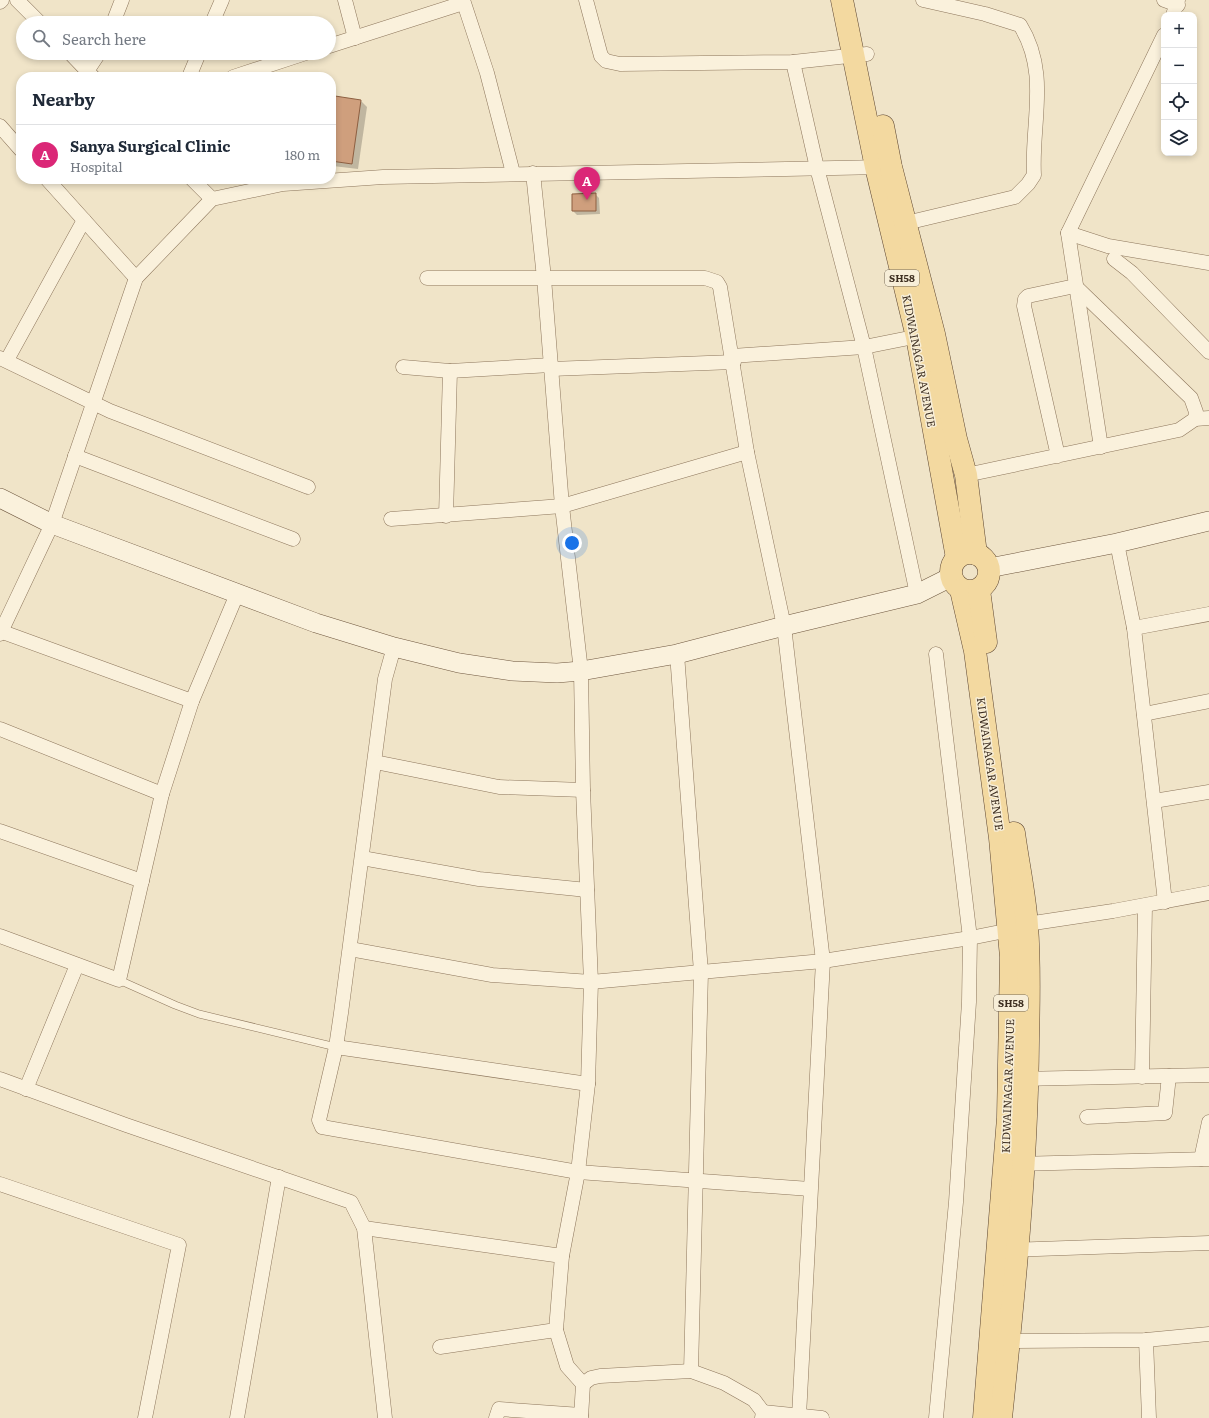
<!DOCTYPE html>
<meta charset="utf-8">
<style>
body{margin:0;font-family:Literata,serif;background:#f6f6f7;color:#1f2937}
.controls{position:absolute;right:12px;top:12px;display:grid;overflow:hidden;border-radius:8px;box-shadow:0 2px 6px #0003}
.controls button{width:36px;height:36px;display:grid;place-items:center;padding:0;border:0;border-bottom:1px solid #e0e1e3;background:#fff;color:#1f2937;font:20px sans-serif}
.you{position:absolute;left:572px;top:543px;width:14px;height:14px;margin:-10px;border:3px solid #fff;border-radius:50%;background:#1a73e8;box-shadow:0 0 0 6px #1a73e833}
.badge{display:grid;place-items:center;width:26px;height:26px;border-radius:50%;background:#db2777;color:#fff;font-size:13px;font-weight:700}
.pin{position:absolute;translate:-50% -33px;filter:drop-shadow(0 1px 2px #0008)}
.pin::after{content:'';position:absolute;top:21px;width:14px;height:12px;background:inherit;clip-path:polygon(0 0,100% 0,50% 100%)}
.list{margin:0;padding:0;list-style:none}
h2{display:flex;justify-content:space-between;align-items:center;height:52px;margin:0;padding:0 16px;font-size:17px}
h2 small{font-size:13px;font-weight:400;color:#747a83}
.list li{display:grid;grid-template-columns:26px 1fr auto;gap:12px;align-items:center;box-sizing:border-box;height:60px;padding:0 16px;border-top:1px solid #e0e1e3}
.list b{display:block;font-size:15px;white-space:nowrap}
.list p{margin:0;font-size:13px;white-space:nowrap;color:#747a83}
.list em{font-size:13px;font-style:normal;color:#747a83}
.icon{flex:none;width:22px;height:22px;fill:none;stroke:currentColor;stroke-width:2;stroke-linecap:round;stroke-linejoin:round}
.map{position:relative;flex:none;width:1209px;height:1418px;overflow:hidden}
.search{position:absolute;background:#fff;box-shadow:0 2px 6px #0003;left:16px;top:16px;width:320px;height:44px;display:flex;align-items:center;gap:10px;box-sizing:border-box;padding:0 14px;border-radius:22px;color:#747a83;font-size:15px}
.panel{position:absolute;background:#fff;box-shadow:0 2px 6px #0003;left:16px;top:72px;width:320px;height:112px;border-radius:16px}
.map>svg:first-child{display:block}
.shadow{fill:#0003}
.building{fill:#cf9f7d;stroke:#8d5f41}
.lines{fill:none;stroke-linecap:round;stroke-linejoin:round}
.lane-casing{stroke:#8d765c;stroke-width:8}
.street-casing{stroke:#8d765c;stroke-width:15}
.secondary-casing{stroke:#6f573f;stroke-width:20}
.primary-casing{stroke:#5b4430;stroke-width:23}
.lane{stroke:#faf1dc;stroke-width:7}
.street{stroke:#faf1dc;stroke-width:14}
.secondary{stroke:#faf1dc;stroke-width:19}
.primary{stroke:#f3d9a0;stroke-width:22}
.labels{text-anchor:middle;stroke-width:3;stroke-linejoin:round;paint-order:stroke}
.shield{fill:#f7eed8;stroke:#756857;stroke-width:1}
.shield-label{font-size:10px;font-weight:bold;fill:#3d2e20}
.street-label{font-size:11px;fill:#3d2e20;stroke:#f7eed8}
</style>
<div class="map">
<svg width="1209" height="1418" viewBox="0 0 1209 1418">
<rect width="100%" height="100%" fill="#f0e4c8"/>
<g class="shadow">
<polygon points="361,101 367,107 358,169 333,166 331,164 331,134"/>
<polygon points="595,194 599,198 600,214 577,215 573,211"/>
</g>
<g class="building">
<polygon points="335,96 361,100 352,164 331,161 331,127"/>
<polygon points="596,193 596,211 572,211 572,194"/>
</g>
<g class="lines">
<g class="lane-casing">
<polyline id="lane" points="119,980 175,1005 199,1014 336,1047"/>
</g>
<g class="street-casing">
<g id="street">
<polyline points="17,0 40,23"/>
<polyline points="345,0 355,38"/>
<polyline points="463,0 487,73 513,173"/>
<polyline points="586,0 601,56 606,61 620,64 793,62 867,54"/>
<polyline points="1164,0 1178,5"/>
<polyline points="0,2 2,0"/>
<polyline points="1173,15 1178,0"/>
<polyline points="113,23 122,0"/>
<polyline points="212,23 222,0"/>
<polyline points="329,46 463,3"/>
<polyline points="70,53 93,77"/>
<polyline points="793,62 817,168 864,347 917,594"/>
<polyline points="87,71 99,53"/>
<polyline points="189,77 199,53"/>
<polyline points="233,77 306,53"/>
<polyline points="0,126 21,150"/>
<polyline points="47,179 136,278"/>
<polyline points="192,179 212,199"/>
<path d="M906,223l109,-26 13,-13 6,-9c-3,-52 16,-102 -14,-150l-35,-11 -62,-14"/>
<polyline points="1068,233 1108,246 1209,263"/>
<polyline points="1114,259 1132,273 1209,352"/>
<polyline points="427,278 705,278 717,282 720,287 747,452 784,626 823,961 799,1416"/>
<polyline points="732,356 864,347 924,335"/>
<polyline points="0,358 110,411 308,487"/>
<polyline points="7,360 84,220"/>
<polyline points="403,367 450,371 551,365"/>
<polyline points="551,369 734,362"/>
<polyline points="1195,419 1209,418"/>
<polyline points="1101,447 1068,233 1164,35"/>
<polyline points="75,456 293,539"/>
<polyline points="966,475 1179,430 1195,419 1196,412 1191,398 1075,286 1028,296 1025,299 1024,306 1058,456"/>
<polyline points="446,516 450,371"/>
<polyline points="391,519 562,506 747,452"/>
<polyline points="1117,543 1134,628 1165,902"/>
<polyline points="1134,628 1209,614"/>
<polyline points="0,631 192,701"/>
<polyline points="0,634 52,524 136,278 212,199 283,184 383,177 883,167"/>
<polyline points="394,647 385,679 341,1013 336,1047 319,1120 322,1127 578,1172 810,1189"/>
<polyline points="677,654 701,972 691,1371"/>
<polyline points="1144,714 1209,701"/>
<polyline points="0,729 162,794"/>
<polyline points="375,762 499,787 583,790"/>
<polyline points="1154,801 1209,792"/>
<polyline points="0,831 142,881"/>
<polyline points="362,858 479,879 587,890"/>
<polyline points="0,936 119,980 162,794 192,701 237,594"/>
<polyline points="350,949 492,975 591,982 823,961 970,938 1010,930 1027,924 1113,911 1209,893"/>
<polyline points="336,1047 588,1084"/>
<polyline points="1142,1077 1145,906"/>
<polyline points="0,1079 126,1125 351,1202 364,1228 385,1418"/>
<polyline points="1019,1079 1209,1075"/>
<polyline points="26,1089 77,965"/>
<polyline points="1087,1117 1165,1113 1169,1076"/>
<polyline points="1201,1159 1209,1122"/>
<polyline points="1015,1164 1209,1159"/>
<polyline points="0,1184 179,1245 145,1418"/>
<polyline points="364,1228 562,1256 578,1172 588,1084 591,982 583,790 581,671 562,506 544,278 533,173"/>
<polyline points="1010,1250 1209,1243"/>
<polyline points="556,1330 567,1366 583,1384 581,1418"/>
<polyline points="1146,1340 1149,1418"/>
<polyline points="1002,1341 1146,1340 1209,1334"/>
<polyline points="440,1347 556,1330 562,1256"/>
<polyline points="583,1384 591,1378 600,1376 691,1371 724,1383 754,1400 763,1412 762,1418"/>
<polyline points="763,1412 822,1418"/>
<polyline points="237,1418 279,1177"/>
<polyline points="496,1418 499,1409 581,1415"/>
<polyline points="936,1418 956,1202 969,1002 970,938 936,654"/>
</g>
</g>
<g class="secondary-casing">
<g id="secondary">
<polyline points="0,498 52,524 316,623 394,647 459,663 512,671 557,673 581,671 677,654 784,626 917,594 951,577"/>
<polyline points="989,568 1117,543 1209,521"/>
</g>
</g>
<g class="primary-casing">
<g id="primary">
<polyline points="842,0 876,167 917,337 957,558"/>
<polyline points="883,126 891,167 934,334 956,439 966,475 976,554"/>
<circle cx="970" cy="572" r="19"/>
<polyline points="961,590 975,651 1000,838 1011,957 1008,1118 984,1418"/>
<polyline points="979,590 986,642"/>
<path d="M1001,1418c13,-125 26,-251 27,-377 1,-39 2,-77 -1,-115 -2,-31 -9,-63 -13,-93"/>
</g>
</g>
<use href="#lane" class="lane"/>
<use href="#street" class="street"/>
<use href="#secondary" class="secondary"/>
<use href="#primary" class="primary"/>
</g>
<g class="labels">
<g class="shield">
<rect x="885" y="270" width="34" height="16" rx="3"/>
<rect x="994" y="995" width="34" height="16" rx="3"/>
</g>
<g class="shield-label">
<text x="902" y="282">SH58</text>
<text x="1011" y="1007">SH58</text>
</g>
<g class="street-label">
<text transform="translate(919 361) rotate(79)" y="4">KIDWAINAGAR AVENUE</text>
<text transform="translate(990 764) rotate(82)" y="4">KIDWAINAGAR AVENUE</text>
<text transform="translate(1008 1086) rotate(-88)" y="4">KIDWAINAGAR AVENUE</text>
</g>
</g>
</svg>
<div class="controls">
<button>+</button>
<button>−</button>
<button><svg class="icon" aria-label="locate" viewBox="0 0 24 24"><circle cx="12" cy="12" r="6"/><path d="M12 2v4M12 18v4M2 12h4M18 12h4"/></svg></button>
<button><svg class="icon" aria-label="layers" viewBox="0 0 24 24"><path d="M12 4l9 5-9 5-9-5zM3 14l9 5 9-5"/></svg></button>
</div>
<div class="you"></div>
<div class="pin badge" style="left:587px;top:200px">A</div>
<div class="search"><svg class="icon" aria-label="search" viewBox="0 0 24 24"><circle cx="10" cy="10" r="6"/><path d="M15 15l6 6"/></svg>Search here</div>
<section class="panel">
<h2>Nearby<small></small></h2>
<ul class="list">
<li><span class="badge">A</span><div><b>Sanya Surgical Clinic</b><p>Hospital</p></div><em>180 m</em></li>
</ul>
</section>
</div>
